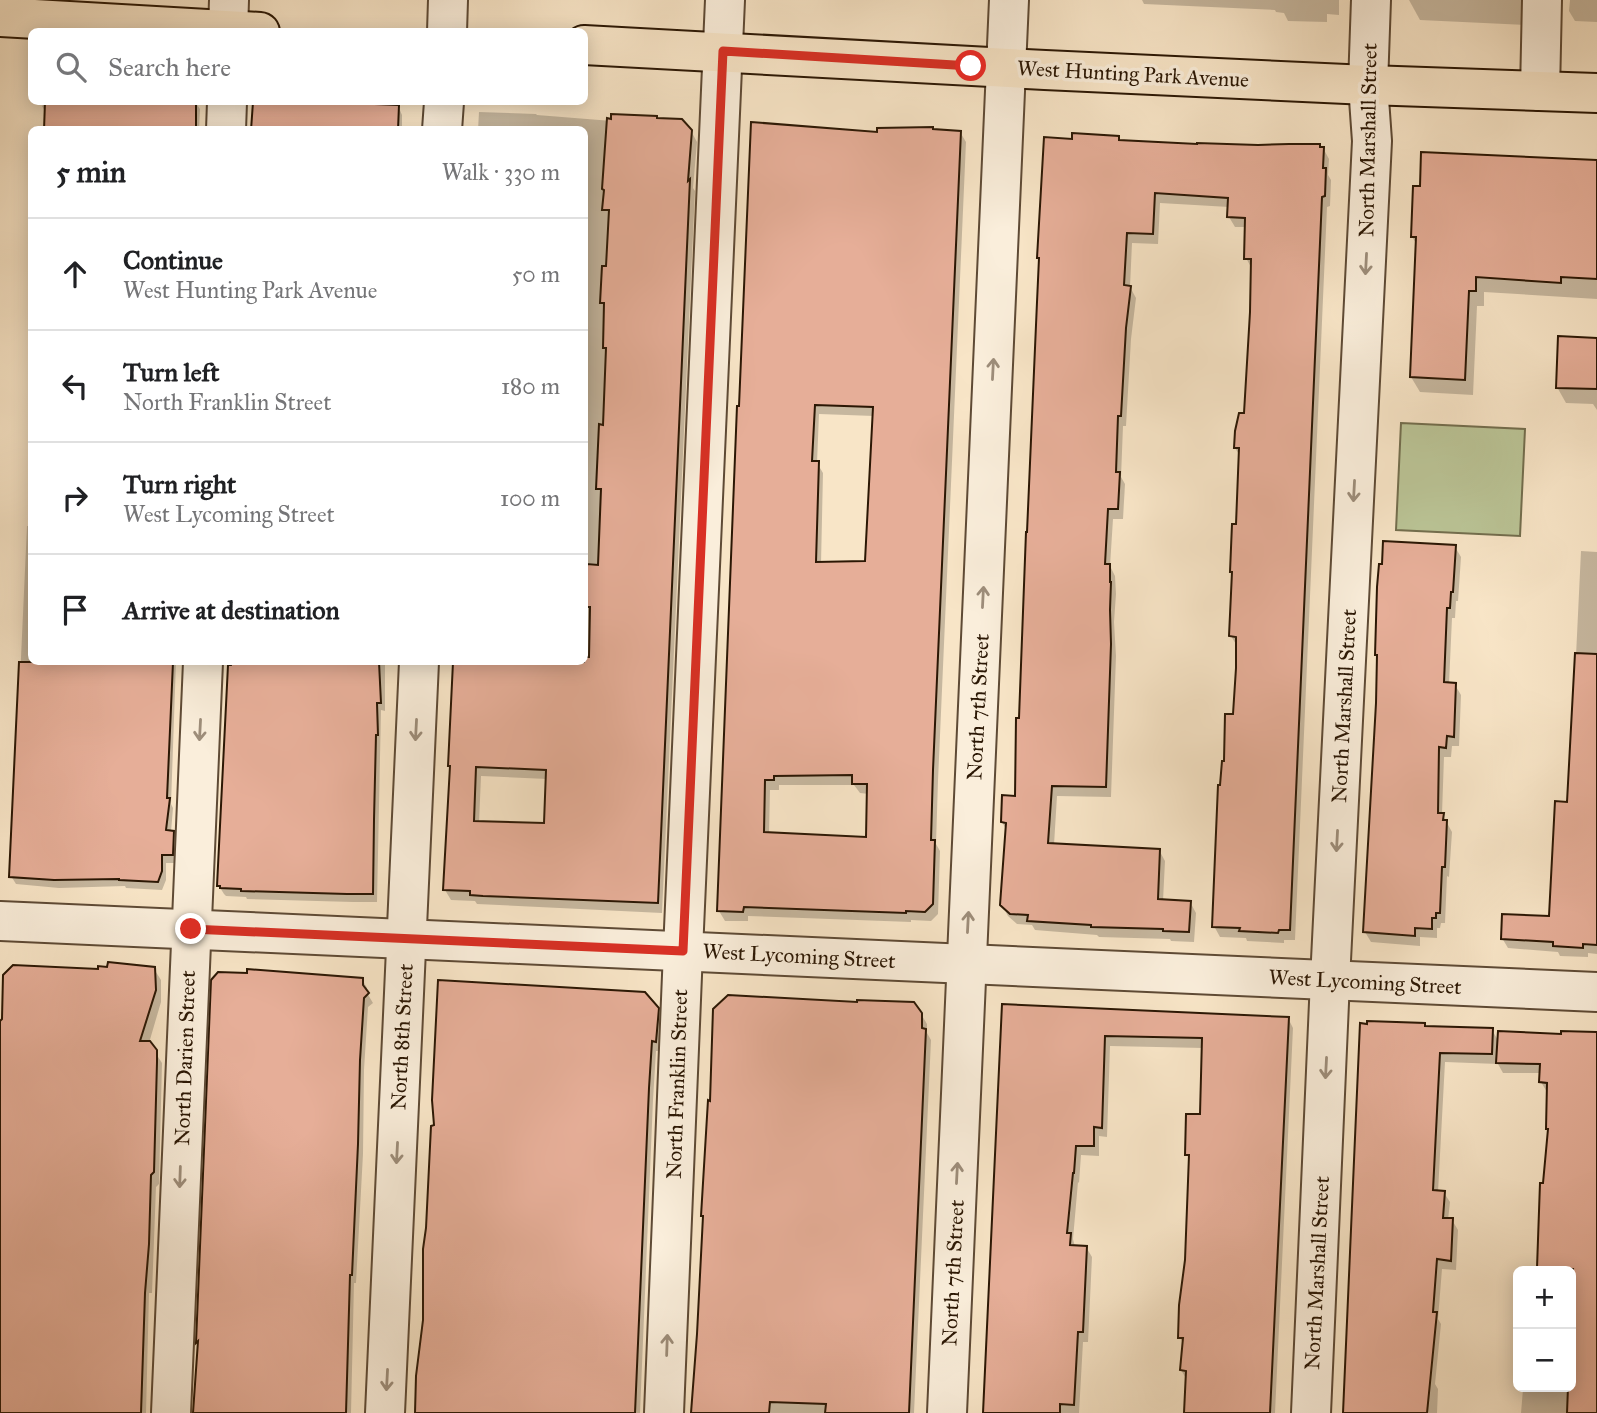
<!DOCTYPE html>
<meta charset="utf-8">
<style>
body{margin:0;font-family:"IM FELL Great Primer",serif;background:#f2f2f2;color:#202124}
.controls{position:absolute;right:21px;bottom:21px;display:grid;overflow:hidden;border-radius:10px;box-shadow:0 4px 18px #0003}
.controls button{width:63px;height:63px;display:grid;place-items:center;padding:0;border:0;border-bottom:2px solid #e0e0e0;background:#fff;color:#202124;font:35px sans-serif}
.stop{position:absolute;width:21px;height:21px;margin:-16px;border:5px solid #d93025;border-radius:50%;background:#fff}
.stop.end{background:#d93025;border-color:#fff;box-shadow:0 2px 7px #0008}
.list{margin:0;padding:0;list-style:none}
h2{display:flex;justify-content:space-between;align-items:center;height:91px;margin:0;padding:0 28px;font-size:30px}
h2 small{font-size:23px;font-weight:400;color:#757577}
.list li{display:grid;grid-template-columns:46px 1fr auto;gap:21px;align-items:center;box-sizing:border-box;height:112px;padding:0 28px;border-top:2px solid #e0e0e0}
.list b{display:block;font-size:26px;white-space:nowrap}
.list p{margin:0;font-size:23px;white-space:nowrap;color:#757577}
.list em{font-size:23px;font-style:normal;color:#757577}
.icon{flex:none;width:38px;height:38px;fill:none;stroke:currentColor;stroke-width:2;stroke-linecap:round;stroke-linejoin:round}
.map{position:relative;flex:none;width:1597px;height:1413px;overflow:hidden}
.search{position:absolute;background:#fff;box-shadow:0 4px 18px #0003;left:28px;top:28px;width:560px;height:77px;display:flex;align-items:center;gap:18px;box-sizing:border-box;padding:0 24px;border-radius:10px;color:#757577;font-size:26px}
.panel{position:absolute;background:#fff;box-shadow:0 4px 18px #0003;left:28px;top:126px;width:560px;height:539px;border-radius:10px}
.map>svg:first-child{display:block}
.green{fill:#bbc597;stroke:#736e4e;stroke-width:2}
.shadow{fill:#0003;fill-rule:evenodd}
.building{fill:#e6ae98;stroke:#2b1704;stroke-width:2;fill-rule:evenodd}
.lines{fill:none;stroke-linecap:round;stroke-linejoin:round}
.minor-casing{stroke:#5e4a35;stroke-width:42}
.major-casing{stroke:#2b1704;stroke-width:42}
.minor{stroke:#faeedb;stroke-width:38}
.major{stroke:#f8e5c7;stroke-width:38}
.oneway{stroke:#9d8d7a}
.route{stroke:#d93025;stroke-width:9}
.labels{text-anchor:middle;stroke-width:7;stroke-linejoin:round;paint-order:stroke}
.street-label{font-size:21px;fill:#2b1704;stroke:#faeedb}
</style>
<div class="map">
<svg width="1597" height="1413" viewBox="0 0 1597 1413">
<rect width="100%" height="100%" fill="#f8e5c7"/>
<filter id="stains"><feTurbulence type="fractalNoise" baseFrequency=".00286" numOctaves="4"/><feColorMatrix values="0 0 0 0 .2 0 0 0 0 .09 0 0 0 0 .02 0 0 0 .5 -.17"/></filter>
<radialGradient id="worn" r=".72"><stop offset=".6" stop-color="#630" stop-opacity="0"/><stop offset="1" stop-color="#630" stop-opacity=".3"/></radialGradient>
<polygon class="green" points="1401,423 1525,429 1520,536 1396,530"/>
<g class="shadow">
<polygon points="1142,0 1339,0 1339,15 1327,14 1327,22 1288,21 1284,13 1276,12 1275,10 1144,4"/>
<polygon points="1409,0 1528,0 1527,25 1420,20"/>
<polygon points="1570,0 1597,0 1597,22 1575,21 1569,11"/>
<polygon points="47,102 195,102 200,109 199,130 45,130 46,113 42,106"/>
<polygon points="261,102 309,102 398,106 402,115 402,130 253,130 254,106"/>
<path d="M479,112l57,2 1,1 75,6 45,-1 34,11 6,11 -4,46 2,3 -33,722 -185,-9 -2,-3 -24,-1 -6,-10 6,-122 -1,-3 4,-103h130v-532h-106zM481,776l66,3 -2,46 -66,-2z"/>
<path d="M960,132l6,10 -28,639 -2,63 4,7 -2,63 -7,7 -20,-1v2l-163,-6v5h-23l-6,-10 20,-503 140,-275zM819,414l55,2 -7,147 -46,1 2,-91 -6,-10zM779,785h75l6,8 9,1 -1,45 -99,-5 1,-44h9z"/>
<polygon points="1118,137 1121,142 1323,148 1329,159 1328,175 1331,180 1330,206 1327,207 1295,940 1284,940 1284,943 1247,941 1246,938 1220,937 1214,926 1226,763 1235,716 1237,646 1231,636 1240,456 1235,448 1245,415 1252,312 1252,269 1246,258 1246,227 1235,227 1229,217 1229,207 1160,203 1158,244 1132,243 1130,287 1136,298 1131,339 1126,426 1123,426 1121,477 1125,484 1123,519 1113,519 1110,566 1115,576 1116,594 1114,622 1116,656 1111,797 1057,796 1054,845 1159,850 1165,861 1163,901 1190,902 1196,913 1194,942 1171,941 1170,939 1099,937 1097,935 1035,930 1032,925 1017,924 1008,916 1002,905 1007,831 1002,822 1017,797 1021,720 1074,140"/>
<polygon points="1597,162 1597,299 1484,292 1484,306 1477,306 1473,395 1420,392 1411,377 1418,246 1412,237"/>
<polygon points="1597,340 1597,410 1593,404 1566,403 1557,387"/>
<polygon points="32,478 32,662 176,662 171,804 173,808 171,832 173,833 178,841 177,863 166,863 166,880 162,890 126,888 125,886 59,888 16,884 11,876 27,526 30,526"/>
<polygon points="1455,547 1461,557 1458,601 1456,601 1455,618 1452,618 1449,684 1455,685 1461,695 1459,746 1452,746 1451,757 1444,757 1442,814 1452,832 1449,877 1447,876 1445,923 1441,923 1440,928 1437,928 1437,938 1420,937 1420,946 1371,942 1365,932 1379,659 1376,655"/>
<polygon points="1581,551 1597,552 1597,954 1588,953 1588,957 1560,956 1558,952 1508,948 1502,938 1551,918 1569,803"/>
<polygon points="230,662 385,662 385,711 381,710 377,902 353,902 247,899 246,897 226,896 224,894 219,886"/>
<polygon points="154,969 161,980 161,1002 149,1043 162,1063 159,1184 156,1187 152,1293 149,1293 146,1413 0,1413 0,1073 99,970"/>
<polygon points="362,979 367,988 367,993 373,1003 368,1007 364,1070 363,1154 356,1283 354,1283 351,1413 193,1413"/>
<polygon points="1004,1006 1288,1018 1293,1028 1275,1413 1186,1413 1187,1380 1181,1370 1184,1344 1180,1338 1187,1261 1191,1162 1187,1154 1201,1116 1203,1048 1110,1046 1107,1137 1099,1136 1099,1156 1081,1155 1079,1183 1078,1182 1073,1239 1075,1247 1086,1247 1092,1257 1088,1342 1083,1342 1079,1413 985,1413"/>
<polygon points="657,1009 664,1020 661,1051 656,1051 653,1100 640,1413 417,1413"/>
<polygon points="921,1014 927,1024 927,1033 931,1040 914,1413 693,1413"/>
<polygon points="1425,1027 1492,1030 1499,1042 1563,1035 1597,1034 1597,1413 1521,1413 1523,1389 1526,1389 1526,1387 1571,1387 1571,1271 1539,1271 1542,1185 1545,1185 1549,1132 1548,1129 1549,1092 1547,1092 1541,1082 1541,1073 1503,1073 1498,1064 1445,1062 1438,1192 1444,1193 1450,1202 1448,1220 1452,1220 1458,1230 1456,1270 1442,1269 1438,1319 1441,1324 1435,1384 1438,1389 1437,1413 1345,1413"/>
</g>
<g class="building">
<polygon points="45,102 196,102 196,130 44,130"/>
<polygon points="253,102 326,102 399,105 398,130 251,130"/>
<path d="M611,114l46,2v2l25,1 10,11 -4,51 2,-2 -32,724 -175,-7 -13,-1v-4l-27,-1 7,-124h-2l5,-104h131v-5h5l1,-50h-5l2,-43 11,1 3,-76h-5l3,-65 4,1 3,-77h-3l1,-45h-4l2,-37h4l3,-56h-7l2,-20 -2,-1 5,-71 4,1zM476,767l70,3 -2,53 -70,-2z"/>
<path d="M751,122l126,10v-4l56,-1v2l28,2 -28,639 -2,70h4l-2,64 -8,8 -19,-1v2l-162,-6 -1,5 -26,-1 20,-505h2zM815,405l58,2 -8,154 -49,1 3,-101h-7zM852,775v9h15l-1,53 -102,-5 1,-52h9v-4z"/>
<polygon points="1072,133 1119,136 1119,140 1197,144 1197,143 1258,145 1289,144 1320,144 1320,147 1324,147 1323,168 1326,168 1325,196 1322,197 1290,930 1279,930 1278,933 1239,931 1240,928 1212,927 1218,785 1220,785 1222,761 1224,761 1225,714 1233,714 1236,668 1236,637 1229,636 1232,572 1230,572 1232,524 1236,524 1239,448 1234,448 1235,431 1239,413 1244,413 1250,312 1251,259 1244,259 1245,218 1227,217 1228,198 1155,193 1153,234 1127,233 1124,285 1131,286 1126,328 1121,416 1118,416 1116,472 1120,472 1118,509 1108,509 1105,564 1110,564 1110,582 1111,582 1110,610 1111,644 1106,787 1052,786 1048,843 1160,849 1158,899 1191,901 1189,932 1163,931 1163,929 1091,927 1091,925 1027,921 1028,915 1010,914 1000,905 1006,823 1001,822 1002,795 1015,796 1016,718 1019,718 1026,532 1027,532 1037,302 1039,258 1037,258 1044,137 1072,139"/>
<polygon points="1421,152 1597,160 1597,279 1561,277 1561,283 1476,277 1476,291 1469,291 1465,380 1410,377 1416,237 1411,237 1413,186 1420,186"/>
<polygon points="1558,336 1597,338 1597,389 1556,388"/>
<polygon points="1383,541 1456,545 1453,592 1451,592 1450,608 1447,608 1444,682 1456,683 1454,737 1447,736 1446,748 1439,747 1438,813 1444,813 1443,820 1447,820 1445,867 1442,867 1440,913 1436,913 1436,918 1432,918 1432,929 1415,928 1415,936 1363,932 1376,703 1377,655 1375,655 1377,587 1379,564 1382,564"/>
<polygon points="1575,653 1597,654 1597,945 1583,944 1583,948 1553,946 1553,942 1501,939 1502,914 1549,916 1555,801 1567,802"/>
<polygon points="19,662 173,662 167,798 170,798 166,830 174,831 173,855 162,855 162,871 158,882 119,880 119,879 54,880 9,877"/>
<polygon points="232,662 379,662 381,703 377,703 378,735 376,735 374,820 373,894 347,894 241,891 241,889 220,888 220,886 217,886 228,665 231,665"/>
<polygon points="108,962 155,967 156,990 140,1041 150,1041 157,1050 157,1062 154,1172 151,1175 149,1244 145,1293 141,1413 0,1413 0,1021 2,1019 3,975 13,965 98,969 98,966 107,967"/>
<polygon points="247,969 363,978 363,985 369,993 364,998 360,1060 358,1144 352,1275 350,1275 346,1413 193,1413 198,1341 196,1343 211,980 218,972 247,973"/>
<polygon points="438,980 645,992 659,1008 656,1042 652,1041 649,1088 635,1413 415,1413 416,1376 423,1320 423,1249 426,1228 431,1126 434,1125 432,1100"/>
<polygon points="728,995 857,1002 857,1000 914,1002 922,1013 922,1028 926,1029 909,1413 825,1413 826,1404 770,1402 769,1413 691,1413 697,1334 703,1216 701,1216 708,1100 710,1101 713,1009"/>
<polygon points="1002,1004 1289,1017 1270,1413 1184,1413 1186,1371 1180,1370 1183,1338 1178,1338 1179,1305 1185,1260 1189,1155 1185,1155 1186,1114 1200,1114 1202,1038 1105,1036 1102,1128 1094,1127 1094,1146 1076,1146 1074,1173 1073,1173 1067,1233 1071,1233 1070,1245 1087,1246 1083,1332 1078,1332 1074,1405 1060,1404 1060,1413 983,1413"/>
<polygon points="1367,1021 1425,1023 1425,1026 1493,1028 1492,1054 1440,1053 1433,1190 1445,1191 1443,1218 1453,1218 1451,1261 1437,1259 1433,1312 1437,1312 1427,1413 1343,1413 1360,1023 1367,1024"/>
<polygon points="1498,1031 1561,1034 1561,1031 1597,1032 1597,1413 1567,1413 1568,1387 1571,1387 1571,1292 1573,1269 1537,1268 1540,1183 1543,1183 1548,1129 1546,1129 1547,1083 1539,1082 1540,1064 1496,1063"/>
</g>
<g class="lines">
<g class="minor-casing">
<g id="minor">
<polyline points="228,32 229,0"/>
<polyline points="447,32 448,0"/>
<polyline points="1540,91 1542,0"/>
<polyline points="226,130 227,102"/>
<polyline points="442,130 444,102"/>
<polyline points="0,921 1597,992"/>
<polyline points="171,1413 203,662"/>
<polyline points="385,1413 419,662"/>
<polyline points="664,1413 683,951 725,0"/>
<polyline points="947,1413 1009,0"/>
<polyline points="1311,1413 1330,980 1372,141 1368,85 1371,0"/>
</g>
</g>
<g class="major-casing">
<g id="major">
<polyline points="0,17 260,32"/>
<polyline points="584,45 1045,70 1368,85 1597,93"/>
</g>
</g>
<use href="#minor" class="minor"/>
<use href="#major" class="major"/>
</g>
<defs><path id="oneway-shaft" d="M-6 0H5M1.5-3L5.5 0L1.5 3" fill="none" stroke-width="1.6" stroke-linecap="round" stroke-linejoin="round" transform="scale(1.75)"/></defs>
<g class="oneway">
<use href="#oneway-shaft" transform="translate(1366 264) rotate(93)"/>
<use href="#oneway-shaft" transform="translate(993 369) rotate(-87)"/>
<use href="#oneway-shaft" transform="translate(1354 491) rotate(93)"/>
<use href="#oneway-shaft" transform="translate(983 597) rotate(-87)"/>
<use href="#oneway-shaft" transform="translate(200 730) rotate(93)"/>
<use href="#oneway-shaft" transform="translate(416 730) rotate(93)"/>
<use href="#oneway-shaft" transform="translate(1337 841) rotate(93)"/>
<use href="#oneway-shaft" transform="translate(968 922) rotate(-87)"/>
<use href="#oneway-shaft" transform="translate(1326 1068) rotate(93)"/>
<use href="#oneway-shaft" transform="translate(397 1153) rotate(93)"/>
<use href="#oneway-shaft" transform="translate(957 1173) rotate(-87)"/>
<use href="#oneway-shaft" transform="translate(180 1177) rotate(92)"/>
<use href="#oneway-shaft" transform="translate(667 1345) rotate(-88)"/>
<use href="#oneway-shaft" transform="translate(387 1380) rotate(93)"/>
</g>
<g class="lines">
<polyline class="route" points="191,929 683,951 723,51 971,66"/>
</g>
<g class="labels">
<g class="street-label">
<text transform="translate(1133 74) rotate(3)" y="7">West Hunting Park Avenue</text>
<text transform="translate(1368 140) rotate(-89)" y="7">North Marshall Street</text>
<text transform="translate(1344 706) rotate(-87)" y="7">North Marshall Street</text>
<text transform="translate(978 707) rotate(-87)" y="7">North 7th Street</text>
<text transform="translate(799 956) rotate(3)" y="7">West Lycoming Street</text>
<text transform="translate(1365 982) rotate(3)" y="7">West Lycoming Street</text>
<text transform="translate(402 1037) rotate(-87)" y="7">North 8th Street</text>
<text transform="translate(185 1058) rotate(-88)" y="7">North Darien Street</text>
<text transform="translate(677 1084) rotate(-88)" y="7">North Franklin Street</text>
<text transform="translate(953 1273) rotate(-87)" y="7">North 7th Street</text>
<text transform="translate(1317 1273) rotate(-87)" y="7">North Marshall Street</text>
</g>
</g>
<rect width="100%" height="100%" filter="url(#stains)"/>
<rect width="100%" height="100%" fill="url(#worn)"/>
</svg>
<div class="controls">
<button>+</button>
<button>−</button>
</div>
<div class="stop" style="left:971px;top:66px"></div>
<div class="stop end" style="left:191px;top:929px"></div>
<div class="search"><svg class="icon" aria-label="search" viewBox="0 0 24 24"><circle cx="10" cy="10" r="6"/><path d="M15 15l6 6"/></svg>Search here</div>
<section class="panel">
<h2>5 min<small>Walk · 330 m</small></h2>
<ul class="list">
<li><svg class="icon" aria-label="ahead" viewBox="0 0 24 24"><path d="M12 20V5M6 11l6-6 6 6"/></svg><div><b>Continue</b><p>West Hunting Park Avenue</p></div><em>50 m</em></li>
<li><svg class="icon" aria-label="left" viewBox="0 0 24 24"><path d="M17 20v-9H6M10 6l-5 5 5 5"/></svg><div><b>Turn left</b><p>North Franklin Street</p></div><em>180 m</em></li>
<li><svg class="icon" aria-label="right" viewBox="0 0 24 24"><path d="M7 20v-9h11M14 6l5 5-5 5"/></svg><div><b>Turn right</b><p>West Lycoming Street</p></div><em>100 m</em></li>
<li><svg class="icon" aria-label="arrive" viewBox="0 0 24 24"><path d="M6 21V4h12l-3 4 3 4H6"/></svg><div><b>Arrive at destination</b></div></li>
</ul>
</section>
</div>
